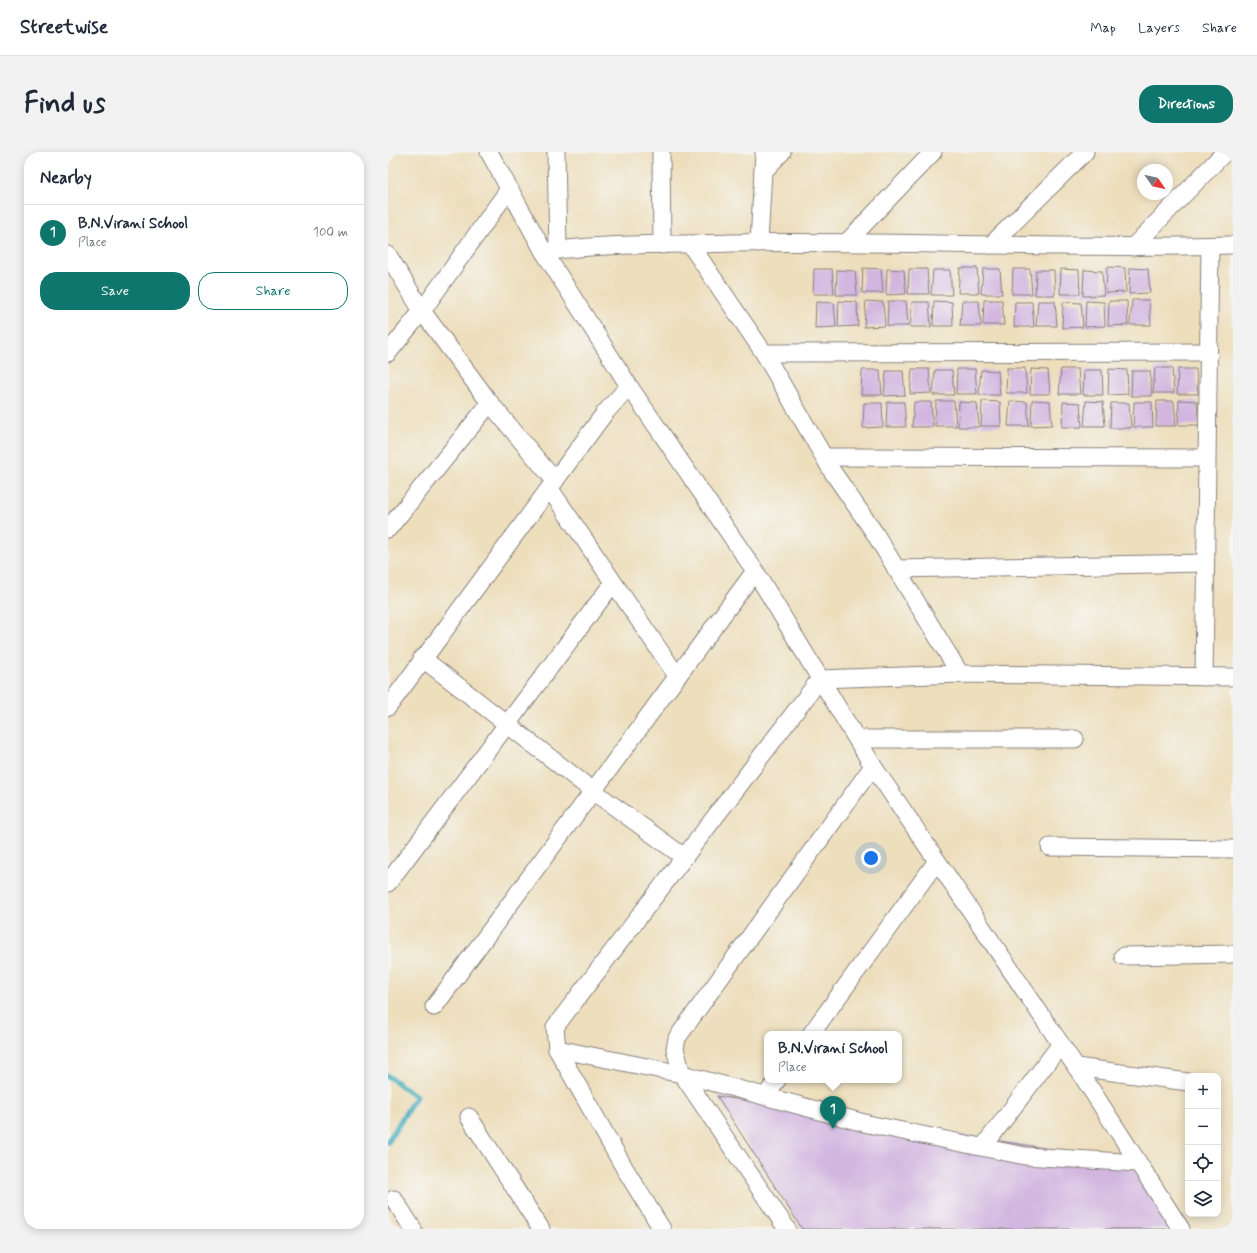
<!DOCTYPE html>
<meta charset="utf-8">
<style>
body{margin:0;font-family:Mynerve,sans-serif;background:#f2f2f3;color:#1f2937}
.controls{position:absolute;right:12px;bottom:12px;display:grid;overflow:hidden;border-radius:8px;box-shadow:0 2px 10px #0003}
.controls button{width:36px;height:36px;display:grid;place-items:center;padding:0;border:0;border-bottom:1px solid #e0e1e3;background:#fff;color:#1f2937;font:20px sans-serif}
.compass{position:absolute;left:749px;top:12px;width:36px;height:36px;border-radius:50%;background:#fff;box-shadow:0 2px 10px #0003;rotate:124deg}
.you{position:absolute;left:483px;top:706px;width:14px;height:14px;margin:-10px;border:3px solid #fff;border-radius:50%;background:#1a73e8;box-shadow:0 0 0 6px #1a73e833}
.badge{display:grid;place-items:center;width:26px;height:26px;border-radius:50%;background:#0f766e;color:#fff;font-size:13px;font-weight:700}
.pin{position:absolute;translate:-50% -33px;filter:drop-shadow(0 1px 2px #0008)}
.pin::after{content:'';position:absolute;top:21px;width:14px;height:12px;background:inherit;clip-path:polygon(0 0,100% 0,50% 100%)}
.popup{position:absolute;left:376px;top:879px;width:138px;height:52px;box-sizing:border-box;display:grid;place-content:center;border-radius:8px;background:#fff;filter:drop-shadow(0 1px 3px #0005);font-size:13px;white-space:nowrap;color:#747a83}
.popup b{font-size:15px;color:#1f2937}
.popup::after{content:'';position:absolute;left:50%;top:100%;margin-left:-8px;border:8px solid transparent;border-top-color:#fff}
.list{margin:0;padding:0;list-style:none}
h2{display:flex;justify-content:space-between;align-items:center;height:52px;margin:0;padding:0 16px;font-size:17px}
h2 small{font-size:13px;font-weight:400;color:#747a83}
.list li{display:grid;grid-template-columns:26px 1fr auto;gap:12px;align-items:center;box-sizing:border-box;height:56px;padding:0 16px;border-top:1px solid #e0e1e3}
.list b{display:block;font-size:15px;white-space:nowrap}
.list p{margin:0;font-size:13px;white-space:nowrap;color:#747a83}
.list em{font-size:13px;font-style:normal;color:#747a83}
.actions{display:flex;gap:8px;padding:12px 16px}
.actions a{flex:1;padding:9px 0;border:1px solid #0f766e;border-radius:16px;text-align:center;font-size:14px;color:#0f766e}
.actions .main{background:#0f766e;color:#fff}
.icon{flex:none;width:22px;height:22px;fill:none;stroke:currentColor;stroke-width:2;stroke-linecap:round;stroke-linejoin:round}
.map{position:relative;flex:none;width:845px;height:1077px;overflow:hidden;border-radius:16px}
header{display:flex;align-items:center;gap:24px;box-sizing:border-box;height:56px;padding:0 20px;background:#fff;border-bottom:1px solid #e0e1e3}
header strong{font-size:19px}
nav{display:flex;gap:22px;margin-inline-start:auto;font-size:14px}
.intro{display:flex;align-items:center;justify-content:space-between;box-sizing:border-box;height:96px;padding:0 24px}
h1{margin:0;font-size:28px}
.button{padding:10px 18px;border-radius:16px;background:#0f766e;color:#fff;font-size:14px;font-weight:700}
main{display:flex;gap:24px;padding:0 24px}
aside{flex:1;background:#fff;border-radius:16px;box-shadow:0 2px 10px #0003}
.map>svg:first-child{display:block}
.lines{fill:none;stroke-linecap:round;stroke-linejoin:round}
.stream{stroke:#40adbf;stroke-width:5.5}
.building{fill:#d2b6e0}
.street-casing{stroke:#88807c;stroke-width:19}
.street{stroke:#fff;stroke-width:17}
</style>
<header>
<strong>Streetwise</strong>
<nav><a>Map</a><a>Layers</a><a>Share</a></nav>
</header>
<div class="intro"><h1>Find us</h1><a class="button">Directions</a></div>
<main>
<aside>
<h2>Nearby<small></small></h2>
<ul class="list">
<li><span class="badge">1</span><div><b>B.N.Virani School</b><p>Place</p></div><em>100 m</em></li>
</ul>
<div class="actions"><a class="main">Save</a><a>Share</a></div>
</aside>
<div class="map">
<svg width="845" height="1077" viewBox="0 0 845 1077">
<rect width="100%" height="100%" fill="#f6f6f2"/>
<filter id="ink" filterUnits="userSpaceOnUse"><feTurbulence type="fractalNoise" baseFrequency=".025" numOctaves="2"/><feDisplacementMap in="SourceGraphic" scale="8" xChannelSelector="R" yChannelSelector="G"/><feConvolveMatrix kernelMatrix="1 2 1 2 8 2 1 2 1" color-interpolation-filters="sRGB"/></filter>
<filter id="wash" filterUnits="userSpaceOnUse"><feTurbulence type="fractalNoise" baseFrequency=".012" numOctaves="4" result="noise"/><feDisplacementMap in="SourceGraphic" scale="16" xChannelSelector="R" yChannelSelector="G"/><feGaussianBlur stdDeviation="0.9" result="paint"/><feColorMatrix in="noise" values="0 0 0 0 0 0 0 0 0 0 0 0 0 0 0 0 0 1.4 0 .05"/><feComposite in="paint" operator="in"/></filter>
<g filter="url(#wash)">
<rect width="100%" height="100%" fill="#eddebc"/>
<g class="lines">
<polyline class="stream" points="0,924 28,944 0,990"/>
</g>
<g id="blocks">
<g class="building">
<polygon points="719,115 737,116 738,140 718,141"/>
<polygon points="475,116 493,117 495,141 474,141"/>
<polygon points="572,116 589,116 591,141 570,141"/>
<polygon points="742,116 760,117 762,141 741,142"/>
<polygon points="426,117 444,117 446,142 425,142"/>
<polygon points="499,117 516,118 518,142 498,143"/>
<polygon points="521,117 539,117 541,142 520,142"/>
<polygon points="595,117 612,117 614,142 593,142"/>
<polygon points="625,117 642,117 644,142 624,142"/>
<polygon points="673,117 691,118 692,142 672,142"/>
<polygon points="449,118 467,119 469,143 448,143"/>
<polygon points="545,118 562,118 564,143 543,143"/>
<polygon points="648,118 666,118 667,143 647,143"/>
<polygon points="696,118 714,119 716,143 695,144"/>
<polygon points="596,148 614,148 616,173 595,173"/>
<polygon points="744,148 761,148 763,173 742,173"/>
<polygon points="451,149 469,150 470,174 450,175"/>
<polygon points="478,149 495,150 497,174 476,175"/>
<polygon points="500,149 518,149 520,174 499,174"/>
<polygon points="546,149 564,150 565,174 545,174"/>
<polygon points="574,149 591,149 593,174 572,174"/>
<polygon points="650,149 667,149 669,174 648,174"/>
<polygon points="698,149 716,150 717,174 697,175"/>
<polygon points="721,149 739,149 740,173 720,174"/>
<polygon points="428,150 446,151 448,175 427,176"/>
<polygon points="524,150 541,150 543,175 522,175"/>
<polygon points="627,150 644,150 646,175 626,175"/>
<polygon points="675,150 693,151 695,175 674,176"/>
<polygon points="619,216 637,216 639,241 618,241"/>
<polygon points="767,216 784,216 786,241 765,241"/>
<polygon points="524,217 541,217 543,241 522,242"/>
<polygon points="569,217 587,217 589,242 568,242"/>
<polygon points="643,217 660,218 662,242 642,242"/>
<polygon points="673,217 690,217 692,242 671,242"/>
<polygon points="721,217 739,218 740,242 720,243"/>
<polygon points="790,217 808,217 810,242 789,242"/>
<polygon points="474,218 492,218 494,243 473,243"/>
<polygon points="547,218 564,218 566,243 545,243"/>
<polygon points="593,218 610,219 612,243 591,243"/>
<polygon points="696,218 714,218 715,243 695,243"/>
<polygon points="498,219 515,219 517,243 496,244"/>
<polygon points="744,219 762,219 764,244 743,244"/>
<polygon points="644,248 662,249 664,273 643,274"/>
<polygon points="791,248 809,249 811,273 790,273"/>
<polygon points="548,249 566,249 568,274 547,274"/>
<polygon points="594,249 612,250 613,274 593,274"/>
<polygon points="622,249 639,250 641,274 620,274"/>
<polygon points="698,249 715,250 717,274 696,274"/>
<polygon points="769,249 786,249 788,274 768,274"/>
<polygon points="499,250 516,250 518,275 498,275"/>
<polygon points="526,250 543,250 545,275 524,275"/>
<polygon points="571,250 589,251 591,275 570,275"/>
<polygon points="675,250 692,251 694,275 674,275"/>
<polygon points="746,250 764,250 765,275 745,275"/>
<polygon points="476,251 494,251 495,275 475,276"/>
<polygon points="723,251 741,251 743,276 722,276"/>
<polygon points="329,944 750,1011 792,1077 414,1077"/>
</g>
</g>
</g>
<g filter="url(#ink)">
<use href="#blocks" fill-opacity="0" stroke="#88807c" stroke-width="1"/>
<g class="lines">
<g class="street-casing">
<g id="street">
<polyline points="168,0 170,98"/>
<polyline points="273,0 274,93"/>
<polyline points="375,20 394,0"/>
<polyline points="459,90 545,0"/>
<polyline points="371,91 376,0"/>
<polyline points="302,92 376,201 444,319 486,380 572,522"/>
<polyline points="603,93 697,0"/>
<polyline points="745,95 837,0"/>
<path d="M156,100c61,-9 124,-7 186,-9 168,-3 335,7 503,2"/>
<polyline points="0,103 34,159 102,251"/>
<polyline points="0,201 34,159 121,37"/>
<polyline points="376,201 820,200"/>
<polyline points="241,234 367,419 485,614 697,928 793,1077"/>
<polyline points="436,305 818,306"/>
<polyline points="162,337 289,524"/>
<polyline points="0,377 102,251 167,329"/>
<polyline points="508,417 817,411"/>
<polyline points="34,506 205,639 296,705"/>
<polyline points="816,525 822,94"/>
<polyline points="0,555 216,262 241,234 156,100 101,0"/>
<polyline points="469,587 687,587"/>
<polyline points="662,695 845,697"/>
<polyline points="0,731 225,431"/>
<polyline points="735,804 845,802"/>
<polyline points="46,855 367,419"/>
<polyline points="423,882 549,709"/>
<polyline points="169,897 294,922 480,972 637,1004 750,1011"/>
<polyline points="688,915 800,930"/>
<polyline points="378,944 389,928"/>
<polyline points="81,965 153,1077"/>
<polyline points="595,995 673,892"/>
<polyline points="6,1047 25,1077"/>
<polyline points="274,1077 237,1017 169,897 167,875 432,527 572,522 845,525"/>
<polyline points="399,1077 294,922 287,897 289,886 485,614"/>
</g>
</g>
<use href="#street" class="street"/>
</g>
</g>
</svg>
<div class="controls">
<button>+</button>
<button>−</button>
<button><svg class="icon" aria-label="locate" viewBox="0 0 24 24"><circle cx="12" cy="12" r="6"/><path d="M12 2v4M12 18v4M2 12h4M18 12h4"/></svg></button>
<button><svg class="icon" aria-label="layers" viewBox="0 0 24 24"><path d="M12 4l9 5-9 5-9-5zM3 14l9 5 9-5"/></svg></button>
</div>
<svg class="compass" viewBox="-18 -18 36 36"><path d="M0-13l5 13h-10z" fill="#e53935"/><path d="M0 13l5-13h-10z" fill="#747a83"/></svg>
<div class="you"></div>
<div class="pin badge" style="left:445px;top:977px">1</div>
<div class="popup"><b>B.N.Virani School</b>Place</div>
</div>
</main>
